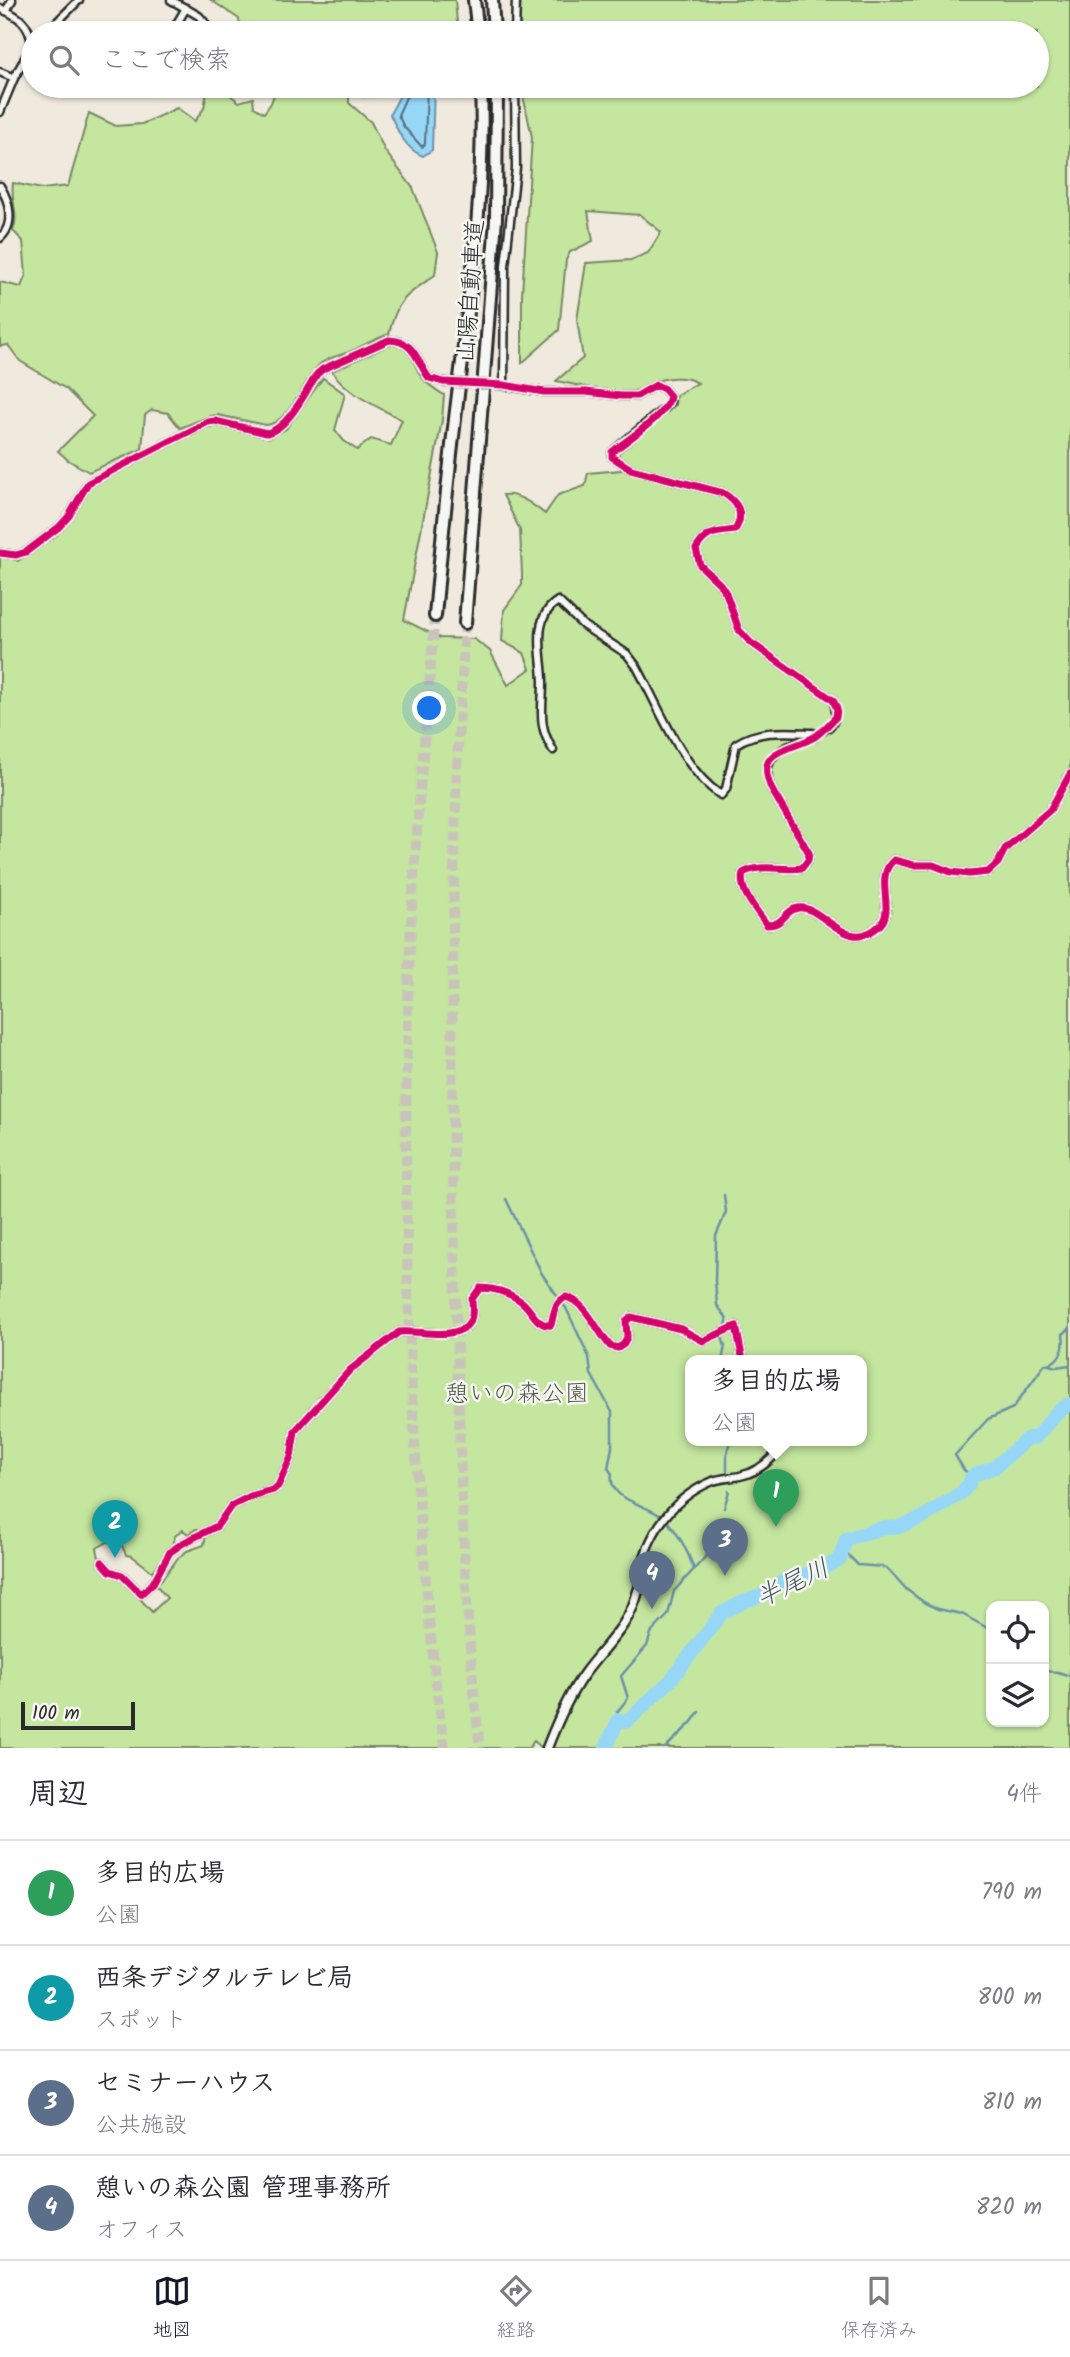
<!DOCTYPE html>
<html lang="ja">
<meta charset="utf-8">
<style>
body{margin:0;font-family:Kalam,"Klee One",sans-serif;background:#f2f2f3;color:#2b2b33}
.controls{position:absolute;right:21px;bottom:21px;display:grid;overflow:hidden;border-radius:14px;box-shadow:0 2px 5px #0004}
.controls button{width:63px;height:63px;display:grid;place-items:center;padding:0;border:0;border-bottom:2px solid #e1e1e2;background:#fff;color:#2b2b33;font:35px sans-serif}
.scale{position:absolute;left:21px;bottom:18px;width:114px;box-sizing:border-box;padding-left:7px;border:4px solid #2b2b2b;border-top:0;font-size:19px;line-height:24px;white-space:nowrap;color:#2b2b2b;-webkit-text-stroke:5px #f6f6f2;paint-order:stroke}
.you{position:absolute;left:430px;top:709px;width:24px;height:24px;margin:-18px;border:5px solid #fff;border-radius:50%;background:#1a73e8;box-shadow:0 0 0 10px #1a73e833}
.badge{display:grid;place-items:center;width:46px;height:46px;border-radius:50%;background:#111827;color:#fff;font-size:23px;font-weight:700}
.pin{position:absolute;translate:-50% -58px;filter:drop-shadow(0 2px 4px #0008)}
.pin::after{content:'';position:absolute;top:37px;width:24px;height:21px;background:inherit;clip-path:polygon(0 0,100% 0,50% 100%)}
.popup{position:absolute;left:685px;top:1355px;width:182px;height:91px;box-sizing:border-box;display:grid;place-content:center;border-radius:14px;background:#fff;filter:drop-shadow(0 2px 5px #0005);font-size:23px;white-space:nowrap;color:#7c7c81}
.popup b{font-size:26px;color:#2b2b33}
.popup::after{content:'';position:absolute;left:50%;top:100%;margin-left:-14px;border:14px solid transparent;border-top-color:#fff}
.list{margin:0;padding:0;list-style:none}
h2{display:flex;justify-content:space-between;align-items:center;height:91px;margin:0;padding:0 28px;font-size:30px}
h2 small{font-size:23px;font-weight:400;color:#7c7c81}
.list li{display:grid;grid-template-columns:46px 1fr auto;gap:21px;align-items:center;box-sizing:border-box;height:105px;padding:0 28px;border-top:2px solid #e1e1e2}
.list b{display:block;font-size:26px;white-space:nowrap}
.list p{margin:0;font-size:23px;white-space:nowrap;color:#7c7c81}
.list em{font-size:23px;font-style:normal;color:#7c7c81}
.icon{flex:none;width:38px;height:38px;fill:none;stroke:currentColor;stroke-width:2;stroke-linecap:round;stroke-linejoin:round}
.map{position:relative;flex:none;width:1070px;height:1748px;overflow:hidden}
.search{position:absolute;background:#fff;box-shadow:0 2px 5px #0004;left:21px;right:21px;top:21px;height:77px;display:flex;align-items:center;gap:18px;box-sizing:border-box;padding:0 24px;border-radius:38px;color:#7c7c81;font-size:26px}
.sheet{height:511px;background:#fff}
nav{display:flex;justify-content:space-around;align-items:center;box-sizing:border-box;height:98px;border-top:2px solid #e1e1e2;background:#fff;font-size:19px;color:#7c7c81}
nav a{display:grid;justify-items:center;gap:4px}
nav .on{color:#111827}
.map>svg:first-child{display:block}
.green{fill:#c4e69f;stroke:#788865;stroke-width:2;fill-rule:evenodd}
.water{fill:#96d7f8;stroke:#6b92a6;stroke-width:2}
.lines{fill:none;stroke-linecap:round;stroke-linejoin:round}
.shore{stroke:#56707d;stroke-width:2}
.stream{stroke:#6b92a6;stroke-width:2.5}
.river{stroke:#96d7f8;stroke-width:14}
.highway-tunnel{stroke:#c9c4ba;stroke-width:10;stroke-dasharray:10 5;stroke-linecap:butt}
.street-casing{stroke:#2b2b2b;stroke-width:11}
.secondary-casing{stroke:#2b2b2b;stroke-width:13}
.highway-casing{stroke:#2b2b2b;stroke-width:16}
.street{stroke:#f6f6f2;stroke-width:6}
.secondary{stroke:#f6f6f2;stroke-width:8}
.highway{stroke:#f6f6f2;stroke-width:10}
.street-bridge-casing{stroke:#2b2b2b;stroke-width:11;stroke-linecap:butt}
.street-bridge{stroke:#f6f6f2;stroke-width:6}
.cycleway-casing{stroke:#f6f6f2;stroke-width:11}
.cycleway{stroke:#d6006c;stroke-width:7}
.labels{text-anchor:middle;stroke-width:5;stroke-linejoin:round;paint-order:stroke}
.street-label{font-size:24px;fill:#2b2b2b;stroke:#f6f6f2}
.park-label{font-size:24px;fill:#515a48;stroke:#f6f6f2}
.water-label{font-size:26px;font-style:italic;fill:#46565e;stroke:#f6f6f2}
</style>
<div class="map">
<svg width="1070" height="1748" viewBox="0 0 1070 1748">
<rect width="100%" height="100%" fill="#f0eade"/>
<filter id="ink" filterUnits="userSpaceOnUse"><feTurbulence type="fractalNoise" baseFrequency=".0143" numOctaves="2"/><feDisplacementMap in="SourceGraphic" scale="14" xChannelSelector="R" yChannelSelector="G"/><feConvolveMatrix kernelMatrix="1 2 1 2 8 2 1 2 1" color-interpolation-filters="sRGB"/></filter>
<g filter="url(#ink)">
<g class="green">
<polygon points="211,0 455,0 458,33 376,33 367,25 359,25 358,33 241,33 239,19"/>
<path d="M518,0h552v1748h-528l-8,-7 -5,7h-529v-1193l18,6 39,-26 36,-52 112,-55 12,-3 52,13 17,-9 37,-51 22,16 -10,36 9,11 13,9 14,-11 20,6 11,-25c-25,-14 -54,-25 -70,-49l57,-26c27,0 22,23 37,37 5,5 12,9 18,13l-2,25 -38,200 36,18 34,1 16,12 18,34 22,-16 -6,-16 -22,-12 2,-31 18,-25v-11l-2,-44 -17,-35c16,-2 29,9 42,19l13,-19 27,-9 3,-13 33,-3 -2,-17 27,-21 29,-27 1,-10 22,-12c-13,-8 -33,-6 -47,0 -3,2 -6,5 -9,6 -23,8 -63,-4 -86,-8l27,-23 -6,-38 9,-57 45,-3 17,-7 13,-21 -21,-17 -52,-4 5,30 -23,11 -4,8 -7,70 -37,33v-69l10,-157 -11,-51h516v-53h-519zM690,1361h172v80h-172zM196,1529h11l-3,16 -17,6 -9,7 -21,28 10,12 -15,14 -32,-36 -20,-13 -3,-15 18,-10 6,5 5,12 6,1 21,16c6,-13 21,-23 22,-36l8,-6 5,4zM991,1606h53v116h-53z"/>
<path d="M208,86h26l-5,8 10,8 14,-4 1,9 10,6 7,-10 6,-17h72v17l22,19 14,29 28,37 25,64 -3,23c-28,20 -38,23 -46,59 -14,5 -27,12 -40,18 -10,4 -22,5 -30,13 -16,15 -29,58 -53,60l-48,-10 -8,1 -30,12 -12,-15 -16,-3 -7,5 -3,34 -53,23 -21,-12 -10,-9 35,-35 -27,-27 -46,-28 -12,-16 -8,1v-64l21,5 5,-12 -3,-34 -10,-10c7,-16 -3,-30 0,-48l29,6 26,-3 21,-73 27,13 26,-2 35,-16 18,13 9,-13z"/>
</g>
<g class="water">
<polygon points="355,86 386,86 379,96 362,97 355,91"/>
<path d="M405,86h29l-2,64 -9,6c-17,-6 -26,-26 -33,-42z"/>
</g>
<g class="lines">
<polyline class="shore" points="411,86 398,115 404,127 422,147 425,144 427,86"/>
<g class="stream">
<path d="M506,1199l36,75 24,34 23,49 2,17 21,38v35l-4,21 4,6c-5,29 39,29 55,47 12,13 21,31 27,48"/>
<polyline points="722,1361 725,1346 722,1337 727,1322 726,1317 717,1305 715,1281 716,1236 726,1212 724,1195"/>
<path d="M1050,1364c13,-7 15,-18 13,-30l7,-6"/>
<polyline points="727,1471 727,1452 730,1441"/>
<polyline points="972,1476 964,1470 955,1455 988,1419 1013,1408 1045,1364 1056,1367 1070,1365"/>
<polyline points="724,1508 729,1491"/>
<polyline points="842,1554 845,1552 858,1565 883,1567 889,1570 907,1590 925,1603 938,1609 962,1614 991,1630"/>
<polyline points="1044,1671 1058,1672 1070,1676"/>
<polyline points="618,1720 617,1712 628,1698 621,1676 647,1646 651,1633 668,1615 674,1591 708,1554 727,1522"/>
<polyline points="665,1748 691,1723 699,1712"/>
</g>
<path class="river" d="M606,1748l12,-28 10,1 43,-41 51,-67 21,-11 23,-8 21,-16 30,-6 23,-13 6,-20 39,-12h13l24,-9 39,-25 8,-9 3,-8 23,-9 33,-29h7c13,-12 17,-26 35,-34"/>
<g class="highway-tunnel">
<path d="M435,616c-10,119 -22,239 -26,358 -6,189 -3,377 13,564 6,70 12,141 23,210"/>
<path d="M465,623c-3,61 -8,121 -9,181 -6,181 -4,362 1,543 4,134 7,268 23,401"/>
</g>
<g class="street-casing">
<g id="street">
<polyline points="171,0 199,16 206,24"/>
<path d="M0,8c18,8 30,15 32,37"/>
<polyline points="6,11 12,0"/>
<polyline points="46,33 79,0"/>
<polyline points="174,33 172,32 186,8"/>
<polyline points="515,33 516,0"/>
<polyline points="0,72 14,78"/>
<polyline points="0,112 14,78 33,44"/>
<path d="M0,186c10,16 15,39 0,52"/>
<path d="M501,385l43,7h42l35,4h16l19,-11 8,4 6,7v5l-4,6 -54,45v5l19,12 92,24c15,9 22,21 12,37 -20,3 -28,1 -39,19l4,16 20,19 6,9 13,37 11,12 83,58c22,51 -89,29 -61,90l37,63 -1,7 -6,8c-21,3 -40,-5 -59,5 -5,18 14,37 24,52 18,0 17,-15 31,-17 24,-4 49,49 82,17 16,-16 -7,-48 14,-65l19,5h20l18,7 18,2 19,-2 10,-9 7,-14 45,-39 20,-36"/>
<polyline points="504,385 505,266 516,168 515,86"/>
<path d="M0,553l16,2 10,-3 33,-25 10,-11 19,-33 120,-61 7,-1 52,12c21,-4 39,-42 50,-59l6,-5 66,-29c26,1 27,20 40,38l14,4"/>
<path d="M553,750c-16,-25 -10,-41 -10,-68 0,-26 -13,-64 15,-81l26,25 43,28 10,13c22,40 46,104 84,128l5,-6 10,-45c23,-15 51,-12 77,-11l2,4"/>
<path d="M102,1562l8,9 12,4 19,19 12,-11 17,-31 13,-9 34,-17 14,-20 20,-10 22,-6 5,-4 13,-29 4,-26 55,-61 49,-38c19,-3 59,11 71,-11 4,-6 2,-15 2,-22l8,-11c15,0 30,5 42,14 10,8 15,25 29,23 3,-12 3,-22 15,-28 20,5 31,34 44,49l8,2 6,-4 3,-7 -1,-16 5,-4 50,12 22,12 33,-15 7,35"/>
<path d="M638,1591c3,-48 29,-91 75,-110 8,-3 18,-3 27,-5 19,-4 35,-19 46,-35"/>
</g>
</g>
<g class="secondary-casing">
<path id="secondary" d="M547,1748c10,-26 21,-52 37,-74 21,-29 45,-47 54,-83"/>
</g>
<g class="highway-casing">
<g id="highway">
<polyline points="474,0 478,33"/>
<polyline points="492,0 494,33"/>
<path d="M435,616c7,-79 15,-159 25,-238 12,-98 25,-194 21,-292"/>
<polyline points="465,623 496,219 497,86"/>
</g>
</g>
<use href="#street" class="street"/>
<use href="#secondary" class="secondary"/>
<use href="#highway" class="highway"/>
<g class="street-bridge-casing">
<polyline id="street-bridge" points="443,382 501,385"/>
</g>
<use href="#street-bridge" class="street-bridge"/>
<g class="cycleway-casing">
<g id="cycleway">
<path d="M0,553l16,2 10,-3 33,-25 10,-11 19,-33 120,-61 7,-1 52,12c21,-4 39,-42 50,-59l6,-5 66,-29c26,1 27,20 40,38l14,4 61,3 40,7h42l35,4h16l19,-11 8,4 6,7c-2,18 -43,44 -58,56v5l19,12 92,24c15,9 22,21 12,37 -20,3 -28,1 -39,19l4,16 20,19 6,9 13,37 11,12 83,58 4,9 -1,8c-6,6 -13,14 -20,19 -25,16 -64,11 -44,54l37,63 -1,7 -6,8c-21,3 -40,-5 -59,5 -5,18 14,37 24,52 18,0 17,-15 31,-17 24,-4 49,49 82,17 16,-16 -7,-48 14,-65l19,5h20l18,7 18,2 19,-2 10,-9 7,-14 45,-39 20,-36"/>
<path d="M102,1562l8,9 12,4 19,19 12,-11 17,-31 13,-9 34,-17 14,-20 20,-10 22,-6 5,-4 13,-29 4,-26 55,-61 49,-38c19,-3 59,11 71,-11 4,-6 2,-15 2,-22l8,-11c15,0 30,5 42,14 10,8 15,25 29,23 3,-12 3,-22 15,-28 20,5 31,34 44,49l8,2 6,-4 3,-7 -1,-16 5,-4 50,12 22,12 33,-15 7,35"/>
</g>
</g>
<use href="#cycleway" class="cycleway"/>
</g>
</g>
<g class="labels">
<g class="street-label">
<text transform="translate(470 291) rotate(-86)" y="8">山陽自動車道</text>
</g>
<g class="park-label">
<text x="517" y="1401">憩いの森公園</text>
</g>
<g class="water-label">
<text transform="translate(792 1582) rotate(-25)" y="9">半尾川</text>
</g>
</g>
</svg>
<div class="controls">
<button><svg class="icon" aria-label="locate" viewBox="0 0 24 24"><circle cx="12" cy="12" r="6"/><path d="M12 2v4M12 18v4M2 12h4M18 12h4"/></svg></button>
<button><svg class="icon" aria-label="layers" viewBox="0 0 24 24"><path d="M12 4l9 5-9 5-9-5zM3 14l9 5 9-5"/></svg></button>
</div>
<div class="scale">100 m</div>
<div class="you"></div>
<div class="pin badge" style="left:776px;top:1527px;background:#2e9e5b">1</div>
<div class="popup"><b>多目的広場</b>公園</div>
<div class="pin badge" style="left:115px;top:1558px;background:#0f9aa8">2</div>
<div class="pin badge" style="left:725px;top:1576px;background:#5c6f8a">3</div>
<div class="pin badge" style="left:652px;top:1609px;background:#5c6f8a">4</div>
<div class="search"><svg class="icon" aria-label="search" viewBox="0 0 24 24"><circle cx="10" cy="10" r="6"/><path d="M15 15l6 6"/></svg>ここで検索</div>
</div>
<section class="sheet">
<h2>周辺<small>4件</small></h2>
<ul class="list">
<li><span class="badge" style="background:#2e9e5b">1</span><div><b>多目的広場</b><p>公園</p></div><em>790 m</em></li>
<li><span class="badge" style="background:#0f9aa8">2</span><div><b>西条デジタルテレビ局</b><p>スポット</p></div><em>800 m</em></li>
<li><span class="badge" style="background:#5c6f8a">3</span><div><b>セミナーハウス</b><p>公共施設</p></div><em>810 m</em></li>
<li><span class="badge" style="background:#5c6f8a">4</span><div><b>憩いの森公園 管理事務所</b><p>オフィス</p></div><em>820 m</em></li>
</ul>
</section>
<nav>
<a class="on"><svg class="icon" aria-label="map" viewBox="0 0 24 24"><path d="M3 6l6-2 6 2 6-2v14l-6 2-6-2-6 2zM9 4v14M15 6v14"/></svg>地図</a>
<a><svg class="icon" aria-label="directions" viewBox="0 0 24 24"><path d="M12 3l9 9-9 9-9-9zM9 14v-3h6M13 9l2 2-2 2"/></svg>経路</a>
<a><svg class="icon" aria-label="saved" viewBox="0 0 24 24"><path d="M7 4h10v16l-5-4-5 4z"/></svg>保存済み</a>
</nav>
